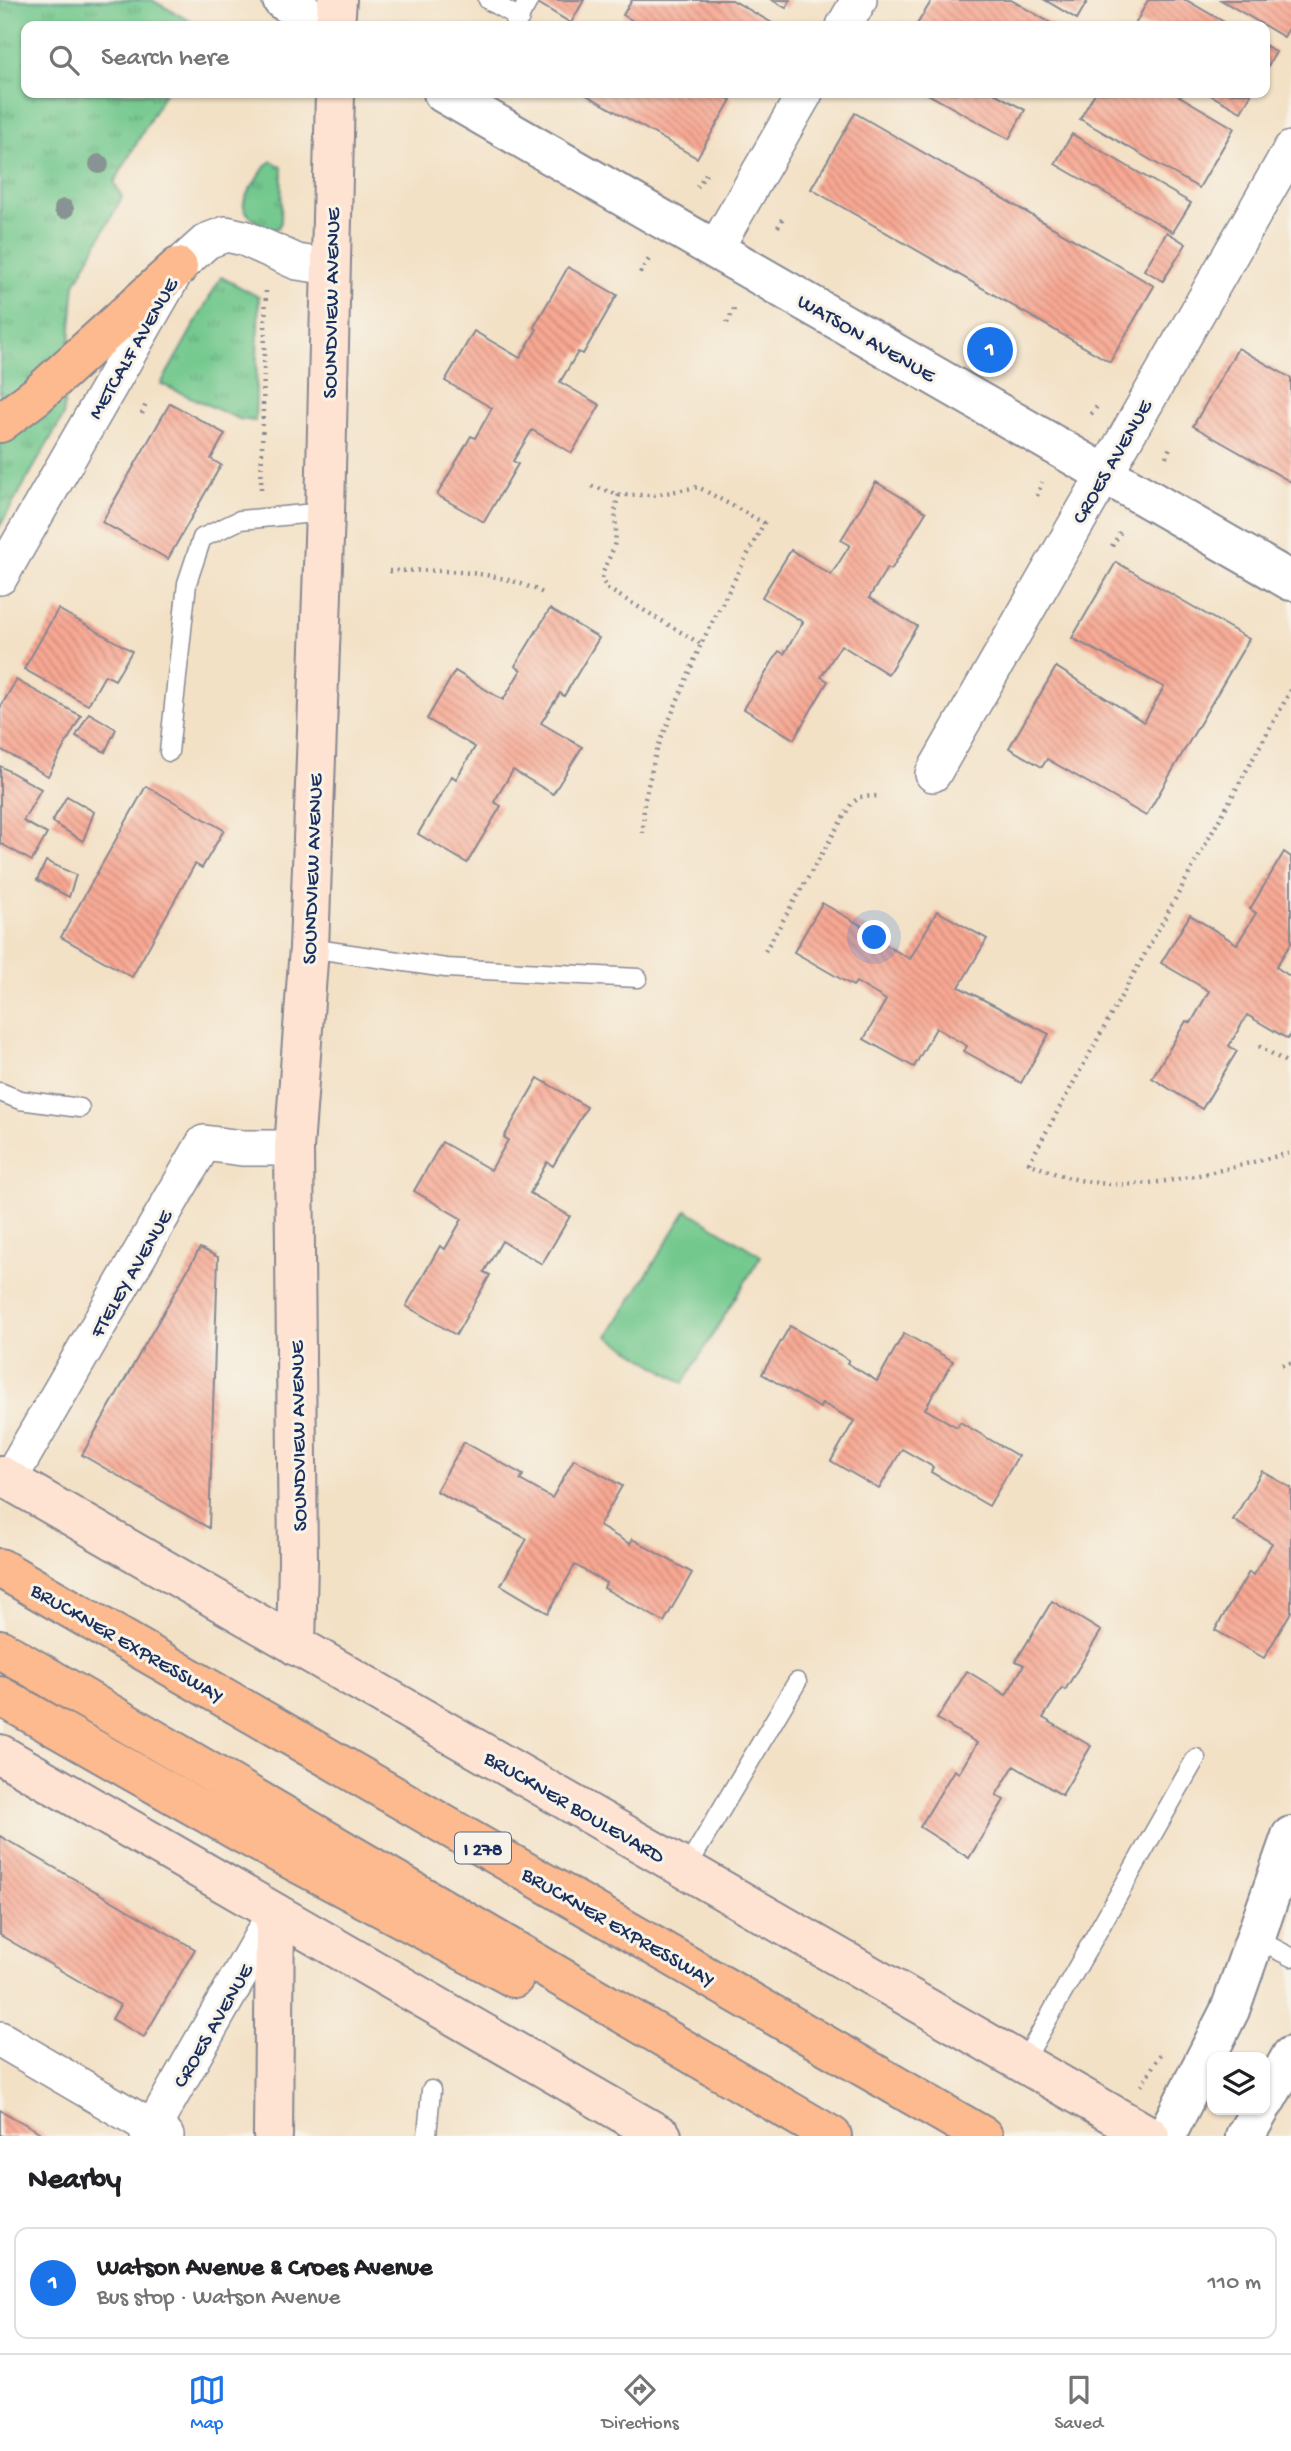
<!DOCTYPE html>
<meta charset="utf-8">
<style>
body{margin:0;font-family:"Gochi Hand",sans-serif;background:#f2f2f2;color:#202124}
.controls{position:absolute;right:21px;bottom:21px;display:grid;overflow:hidden;border-radius:14px;box-shadow:0 2px 5px #0004}
.controls button{width:63px;height:63px;display:grid;place-items:center;padding:0;border:0;border-bottom:2px solid #e0e0e0;background:#fff;color:#202124;font:35px sans-serif}
.you{position:absolute;left:875px;top:938px;width:24px;height:24px;margin:-18px;border:5px solid #fff;border-radius:50%;background:#1a73e8;box-shadow:0 0 0 10px #1a73e833}
.badge{display:grid;place-items:center;width:46px;height:46px;border-radius:50%;background:#1a73e8;color:#fff;font-size:23px;font-weight:700}
.pin{position:absolute;translate:-50% -50%;border:4px solid #fff;box-shadow:0 2px 7px #0006}
.list{margin:0;padding:0;list-style:none}
h2{display:flex;justify-content:space-between;align-items:center;height:91px;margin:0;padding:0 28px;font-size:30px}
h2 small{font-size:23px;font-weight:400;color:#757577}
.list li{display:grid;grid-template-columns:46px 1fr auto;gap:21px;align-items:center;box-sizing:border-box;height:112px;margin:0 14px 14px;padding:0 14px;border:2px solid #e0e0e0;border-radius:14px}
.list b{display:block;font-size:26px;white-space:nowrap}
.list p{margin:0;font-size:23px;white-space:nowrap;color:#757577}
.list em{font-size:23px;font-style:normal;color:#757577}
.icon{flex:none;width:38px;height:38px;fill:none;stroke:currentColor;stroke-width:2;stroke-linecap:round;stroke-linejoin:round}
.map{position:relative;flex:none;width:1291px;height:2136px;overflow:hidden}
.search{position:absolute;background:#fff;box-shadow:0 2px 5px #0004;left:21px;right:21px;top:21px;height:77px;display:flex;align-items:center;gap:18px;box-sizing:border-box;padding:0 24px;border-radius:14px;color:#757577;font-size:26px}
.sheet{height:217px;background:#fff}
nav{display:flex;justify-content:space-around;align-items:center;box-sizing:border-box;height:98px;border-top:2px solid #e0e0e0;background:#fff;font-size:19px;color:#757577}
nav a{display:grid;justify-items:center;gap:4px}
nav .on{color:#1a73e8}
.map>svg:first-child{display:block}
.park{fill:url(#park-tufts);stroke:#467c76;stroke-width:2}
.pitch{fill:#72c88d;stroke:#467c76;stroke-width:2}
.building{fill:url(#building-back-hatch)}
.lines{fill:none;stroke-linecap:round;stroke-linejoin:round}
.service-casing{stroke:#878892;stroke-width:21}
.minor-casing{stroke:#878892;stroke-width:38}
.tertiary-casing{stroke:#878892;stroke-width:42}
.secondary-casing{stroke:#878892;stroke-width:42}
.motorway-casing{stroke:#878892;stroke-width:42}
.path{stroke:#878892;stroke-width:4.5;stroke-dasharray:2 5;stroke-linecap:butt}
.service{stroke:#fff;stroke-width:18}
.minor{stroke:#fff;stroke-width:35}
.tertiary{stroke:#fff;stroke-width:38}
.secondary{stroke:#fee3d2;stroke-width:38}
.motorway{stroke:#fcba8e;stroke-width:38}
.tree{fill:#889493}
.labels{text-anchor:middle;stroke-width:6;stroke-linejoin:round;paint-order:stroke}
.shield{fill:#f7f3e8;stroke:#5d6a87;stroke-width:2}
.shield-label{font-size:19px;font-weight:bold;fill:#1b2f5e}
.street-label{font-size:21px;fill:#1b2f5e;stroke:#f7f3e8}
</style>
<div class="map">
<svg width="1291" height="2136" viewBox="0 0 1291 2136">
<defs>
<pattern id="park-tufts" width="24" height="20" patternUnits="userSpaceOnUse" patternTransform="scale(1.75)"><rect width="24" height="20" fill="#72c88d"/><path d="M3 7l-1-3M5 7V3M7 7l1-3M15 17l-1-3M17 17v-4M19 17l1-3" fill="none" stroke="#5da376"/></pattern>
<pattern id="building-back-hatch" width="6" height="6" patternUnits="userSpaceOnUse" patternTransform="scale(1.75)"><rect width="6" height="6" fill="#f8a893"/><path d="M-1 5l2 2M0 0l6 6M5-1l2 2" fill="none" stroke="#c8897b"/></pattern>
</defs>
<rect width="100%" height="100%" fill="#f7f3e8"/>
<filter id="ink" filterUnits="userSpaceOnUse"><feTurbulence type="fractalNoise" baseFrequency=".0143" numOctaves="2"/><feDisplacementMap in="SourceGraphic" scale="14" xChannelSelector="R" yChannelSelector="G"/><feConvolveMatrix kernelMatrix="1 2 1 2 8 2 1 2 1" color-interpolation-filters="sRGB"/></filter>
<filter id="wash" filterUnits="userSpaceOnUse"><feTurbulence type="fractalNoise" baseFrequency=".00686" numOctaves="4" result="noise"/><feDisplacementMap in="SourceGraphic" scale="28" xChannelSelector="R" yChannelSelector="G"/><feGaussianBlur stdDeviation="1.57" result="paint"/><feColorMatrix in="noise" values="0 0 0 0 0 0 0 0 0 0 0 0 0 0 0 0 0 1.4 0 .05"/><feComposite in="paint" operator="in"/></filter>
<g filter="url(#wash)">
<rect width="100%" height="100%" fill="#f3e1c6"/>
<g class="park">
<polygon points="0,0 152,0 199,26 26,26 26,93 165,93 114,183 122,197 75,284 63,417 0,526"/>
<path d="M272,161l10,6 -1,55 -3,6 -8,2c-43,-24 -25,-30 -4,-65z"/>
<polygon points="221,277 259,297 255,421 239,419 161,384"/>
</g>
<polygon class="pitch" points="687,1210 761,1256 683,1383 608,1336"/>
<g id="blocks">
<g class="building">
<polygon points="533,0 584,0 571,23"/>
<polygon points="632,0 732,0 774,24 642,26 623,15"/>
<polygon points="772,0 790,0 786,8"/>
<polygon points="932,0 1011,0 1056,26 916,26"/>
<polygon points="1045,0 1088,0 1077,19"/>
<polygon points="1148,0 1186,0 1231,26 1134,26"/>
<polygon points="1221,0 1291,0 1291,24 1284,37"/>
<polygon points="1265,45 1276,52 1265,71"/>
<polygon points="583,93 718,93 731,100 697,158"/>
<polygon points="926,93 994,93 1025,110 1009,139"/>
<polygon points="1095,93 1174,93 1234,128 1199,188 1080,119"/>
<polygon points="1207,93 1252,93 1241,112"/>
<polygon points="855,113 1154,286 1110,362 811,189"/>
<polygon points="1072,134 1191,203 1173,232 1055,164"/>
<polygon points="1167,232 1186,244 1163,281 1144,270"/>
<polygon points="568,267 617,295 583,354 578,352 560,382 600,405 572,453 532,430 513,461 518,464 484,522 437,495 471,436 475,438 492,408 445,381 474,331 520,358 537,329 534,327"/>
<polygon points="1238,348 1291,378 1291,482 1193,426"/>
<polygon points="170,403 225,434 211,459 221,465 168,559 102,522"/>
<polygon points="876,482 926,512 891,570 887,568 869,598 917,626 888,674 841,645 821,677 828,681 794,739 744,709 779,651 784,654 803,622 762,597 791,550 831,575 850,545 841,540"/>
<polygon points="1116,562 1249,639 1146,816 1047,759 1042,767 1009,748 1056,667 1144,722 1164,687 1072,638"/>
<polygon points="58,609 132,651 115,680 105,675 88,705 24,669"/>
<polygon points="550,609 599,638 564,696 560,693 541,723 582,747 553,794 513,770 494,802 501,806 467,863 418,834 452,776 456,779 475,747 427,719 455,671 503,700 521,670 515,666"/>
<polygon points="16,680 81,716 48,776 0,749 0,708"/>
<polygon points="89,713 116,729 105,752 76,736"/>
<polygon points="0,766 41,789 23,821 47,834 32,861 0,843"/>
<polygon points="146,786 224,830 202,868 195,864 132,977 61,937"/>
<polygon points="67,796 94,812 83,841 52,822"/>
<polygon points="1284,852 1291,857 1291,943 1276,967 1291,977 1291,1033 1288,1039 1247,1015 1229,1046 1237,1051 1202,1109 1152,1078 1186,1021 1191,1023 1209,991 1161,963 1190,915 1237,944 1256,913 1250,909"/>
<polygon points="46,861 76,875 69,897 37,880"/>
<polygon points="822,903 881,937 879,941 910,959 937,911 987,939 959,987 1049,1034 1021,1083 964,1051 967,1046 936,1028 914,1067 864,1039 886,1000 856,982 853,986 794,952"/>
<polygon points="538,1078 587,1107 553,1166 547,1162 530,1193 570,1216 542,1264 502,1241 484,1272 490,1275 456,1335 406,1306 440,1246 445,1249 462,1219 414,1191 442,1142 491,1170 508,1140 504,1137"/>
<polygon points="200,1248 218,1257 209,1528 82,1455"/>
<polygon points="790,1326 849,1360 847,1363 877,1381 904,1333 953,1361 925,1409 957,1427 960,1422 1018,1456 989,1506 931,1472 933,1467 902,1449 879,1489 831,1461 854,1421 822,1403 820,1408 762,1374"/>
<polygon points="464,1442 523,1475 520,1480 552,1498 574,1459 622,1486 599,1526 630,1544 632,1539 692,1573 664,1622 604,1588 606,1583 575,1565 548,1613 501,1585 527,1539 436,1491"/>
<polygon points="1262,1471 1291,1488 1291,1612 1264,1658 1215,1630 1249,1572 1253,1575 1272,1543 1233,1520"/>
<polygon points="1052,1601 1101,1631 1065,1690 1062,1688 1043,1718 1091,1746 1062,1795 1014,1766 996,1795 1004,1800 969,1858 920,1827 954,1770 959,1773 977,1743 937,1719 967,1671 1006,1695 1024,1665 1016,1661"/>
<polygon points="0,1836 195,1949 144,2037 112,2019 120,2005 0,1935"/>
<polygon points="0,2110 41,2133 45,2136 0,2136"/>
</g>
</g>
</g>
<g filter="url(#ink)">
<use href="#blocks" fill-opacity="0" stroke="#878892" stroke-width="2"/>
<g class="lines">
<g class="service-casing">
<g id="service">
<polyline points="488,0 520,18"/>
<polyline points="514,26 529,0"/>
<polyline points="169,752 187,583 202,538 240,520 325,512"/>
<polyline points="309,948 446,968 638,978"/>
<polyline points="0,1092 20,1100 80,1108"/>
<polyline points="686,1869 797,1682"/>
<polyline points="1254,1938 1291,1957"/>
<polyline points="1023,2063 1196,1758"/>
<polyline points="427,2136 431,2090"/>
</g>
</g>
<g class="minor-casing">
<g id="minor">
<polyline points="844,26 859,0"/>
<polyline points="715,249 805,93"/>
<polyline points="0,577 178,267 207,241 226,234 244,238 297,262 331,267"/>
<polyline points="933,774 1291,149"/>
<polyline points="9,1480 204,1143 242,1148 294,1148"/>
<polyline points="0,2039 166,2136"/>
<polyline points="148,2136 275,1913"/>
</g>
</g>
<g class="tertiary-casing">
<g id="tertiary">
<polyline points="282,0 327,26"/>
<polyline points="443,93 1291,581"/>
<polyline points="1265,2102 1291,2056"/>
<polyline points="1166,2136 1230,2010 1291,1836"/>
<polyline points="1245,2136 1260,2110"/>
</g>
</g>
<g class="secondary-casing">
<g id="secondary">
<polyline points="335,26 337,0"/>
<polyline points="0,1475 1150,2136"/>
<polyline points="296,1646 298,1562 294,1148 309,948 325,512 335,93"/>
<polyline points="0,1754 662,2136"/>
<polyline points="273,2136 275,1913"/>
</g>
</g>
<g class="motorway-casing">
<g id="motorway">
<polyline points="0,423 36,396 178,267"/>
<polyline points="0,1568 983,2136"/>
<polyline points="0,1649 832,2136"/>
<polyline points="0,1696 241,1833 514,1978"/>
</g>
</g>
<g class="path">
<polyline points="697,187 706,174"/>
<polyline points="778,227 782,219"/>
<polyline points="640,273 651,256"/>
<polyline points="727,323 736,305"/>
<polyline points="142,414 147,401"/>
<polyline points="1091,414 1099,404"/>
<polyline points="1166,457 1171,445"/>
<polyline points="592,486 619,495 655,495 698,487 764,523 701,644 656,752 644,803 643,833"/>
<polyline points="261,489 266,289"/>
<path d="M619,495c-7,17 -1,30 -4,46 -2,14 -12,24 -13,39l6,9 93,55"/>
<polyline points="1037,496 1042,482"/>
<polyline points="1112,546 1121,531"/>
<path d="M389,571c52,-1 108,-2 156,23"/>
<path d="M1291,690l-262,473c15,6 30,13 46,16 72,17 147,-11 216,-26"/>
<polyline points="765,951 851,804 860,797 878,796"/>
<polyline points="1259,1046 1291,1065"/>
<polyline points="1282,1365 1291,1363"/>
<polyline points="1141,2086 1162,2052"/>
</g>
<use href="#service" class="service"/>
<use href="#minor" class="minor"/>
<use href="#tertiary" class="tertiary"/>
<use href="#secondary" class="secondary"/>
<use href="#motorway" class="motorway"/>
</g>
<g class="tree">
<circle cx="99" cy="164" r="10"/>
<circle cx="64" cy="209" r="10"/>
</g>
</g>
<g class="labels">
<rect class="shield" x="455" y="1832.5" width="56" height="31" rx="5"/>
<g class="shield-label">
<text x="483" y="1855">I 278</text>
</g>
<g class="street-label">
<text transform="translate(330 303) rotate(-89)" y="7">SOUNDVIEW AVENUE</text>
<text transform="translate(867 337) rotate(30)" y="7">WATSON AVENUE</text>
<text transform="translate(132 348) rotate(-60)" y="7">METCALF AVENUE</text>
<text transform="translate(1111 461) rotate(-60)" y="7">CROES AVENUE</text>
<text transform="translate(311 869) rotate(-88)" y="7">SOUNDVIEW AVENUE</text>
<text transform="translate(130 1273) rotate(-60)" y="7">FTELEY AVENUE</text>
<text transform="translate(297 1436) rotate(-91)" y="7">SOUNDVIEW AVENUE</text>
<text transform="translate(128 1642) rotate(30)" y="7">BRUCKNER EXPRESSWAY</text>
<text transform="translate(575 1806) rotate(30)" y="7">BRUCKNER BOULEVARD</text>
<text transform="translate(619 1926) rotate(30)" y="7">BRUCKNER EXPRESSWAY</text>
<text transform="translate(212 2025) rotate(-60)" y="7">CROES AVENUE</text>
</g>
</g>
</svg>
<div class="controls">
<button><svg class="icon" aria-label="layers" viewBox="0 0 24 24"><path d="M12 4l9 5-9 5-9-5zM3 14l9 5 9-5"/></svg></button>
</div>
<div class="you"></div>
<div class="pin badge" style="left:990px;top:350px">1</div>
<div class="search"><svg class="icon" aria-label="search" viewBox="0 0 24 24"><circle cx="10" cy="10" r="6"/><path d="M15 15l6 6"/></svg>Search here</div>
</div>
<section class="sheet">
<h2>Nearby<small></small></h2>
<ul class="list">
<li><span class="badge">1</span><div><b>Watson Avenue &amp; Croes Avenue</b><p>Bus stop · Watson Avenue</p></div><em>110 m</em></li>
</ul>
</section>
<nav>
<a class="on"><svg class="icon" aria-label="map" viewBox="0 0 24 24"><path d="M3 6l6-2 6 2 6-2v14l-6 2-6-2-6 2zM9 4v14M15 6v14"/></svg>Map</a>
<a><svg class="icon" aria-label="directions" viewBox="0 0 24 24"><path d="M12 3l9 9-9 9-9-9zM9 14v-3h6M13 9l2 2-2 2"/></svg>Directions</a>
<a><svg class="icon" aria-label="saved" viewBox="0 0 24 24"><path d="M7 4h10v16l-5-4-5 4z"/></svg>Saved</a>
</nav>
